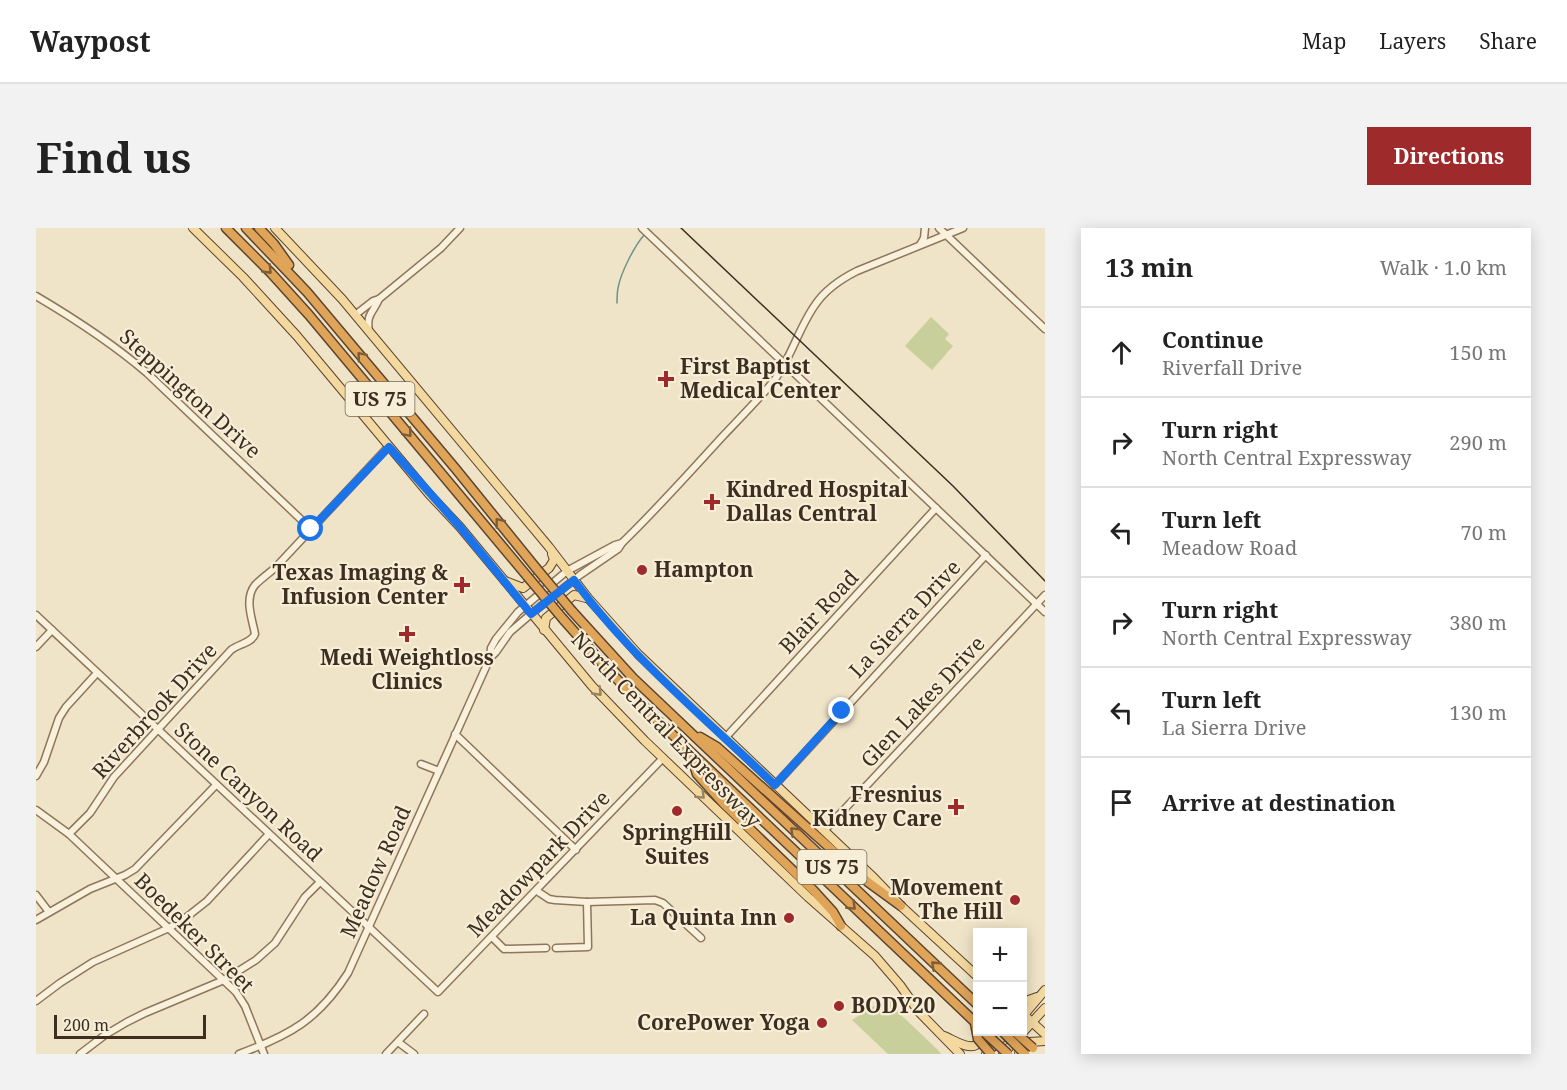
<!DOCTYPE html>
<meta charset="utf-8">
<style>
body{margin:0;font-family:"Noto Serif",serif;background:#f2f2f2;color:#222}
.controls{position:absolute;right:18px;bottom:18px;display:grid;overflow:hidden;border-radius:0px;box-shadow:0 3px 15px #0003}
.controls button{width:54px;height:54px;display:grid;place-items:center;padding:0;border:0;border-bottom:2px solid #e0e0e0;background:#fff;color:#222;font:30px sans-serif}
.scale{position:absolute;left:18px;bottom:15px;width:152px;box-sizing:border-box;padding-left:6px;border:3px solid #3d2e20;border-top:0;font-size:16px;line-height:21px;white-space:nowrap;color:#3d2e20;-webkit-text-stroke:4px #f7eed8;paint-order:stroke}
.stop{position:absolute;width:18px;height:18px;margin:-14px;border:4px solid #1a73e8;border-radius:50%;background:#fff}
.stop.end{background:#1a73e8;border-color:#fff;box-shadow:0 2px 6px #0008}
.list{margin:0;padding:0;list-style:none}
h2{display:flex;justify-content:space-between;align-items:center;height:78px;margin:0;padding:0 24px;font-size:26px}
h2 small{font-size:20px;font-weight:400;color:#767676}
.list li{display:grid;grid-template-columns:39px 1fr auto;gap:18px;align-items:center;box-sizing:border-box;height:90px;padding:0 24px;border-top:2px solid #e0e0e0}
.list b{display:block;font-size:22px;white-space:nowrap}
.list p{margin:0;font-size:20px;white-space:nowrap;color:#767676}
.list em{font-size:20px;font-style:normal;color:#767676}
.icon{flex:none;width:33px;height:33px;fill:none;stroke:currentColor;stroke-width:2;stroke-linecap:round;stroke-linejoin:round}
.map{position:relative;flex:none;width:1009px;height:826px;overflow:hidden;border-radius:0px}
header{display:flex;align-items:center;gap:36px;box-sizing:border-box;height:84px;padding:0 30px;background:#fff;border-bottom:2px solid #e0e0e0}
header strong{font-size:28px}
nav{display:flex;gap:33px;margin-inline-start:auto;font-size:21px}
.intro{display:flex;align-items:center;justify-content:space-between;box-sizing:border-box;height:144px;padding:0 36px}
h1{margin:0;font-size:42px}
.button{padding:15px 27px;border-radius:0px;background:#9e2a2b;color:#fff;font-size:21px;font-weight:700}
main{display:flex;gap:36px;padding:0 36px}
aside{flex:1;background:#fff;border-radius:0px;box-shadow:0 3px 15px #0003}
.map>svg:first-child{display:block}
.green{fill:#c9cf9b}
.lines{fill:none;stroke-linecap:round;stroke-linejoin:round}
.stream{stroke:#6f938a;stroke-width:1.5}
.minor-casing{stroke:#8d765c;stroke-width:9}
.major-casing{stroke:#5b4430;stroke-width:10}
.highway-casing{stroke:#5b4430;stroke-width:11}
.minor{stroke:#faf1dc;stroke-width:6}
.major{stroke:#f3d9a0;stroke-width:8}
.highway{stroke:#e0a458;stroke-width:8}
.tram{stroke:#3d2e20;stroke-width:1.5}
.highway-bridge-casing{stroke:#5b4430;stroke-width:11;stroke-linecap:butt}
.highway-bridge{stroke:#e0a458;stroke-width:8}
.oneway{stroke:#7e5d36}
.oneway2{stroke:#988460}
.route{stroke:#1a73e8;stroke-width:8}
.poi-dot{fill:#9e2a2b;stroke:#f7eed8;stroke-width:2}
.labels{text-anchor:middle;stroke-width:4.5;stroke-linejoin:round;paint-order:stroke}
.shield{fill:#f7eed8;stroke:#756857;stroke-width:1.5}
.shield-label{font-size:20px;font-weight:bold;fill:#3d2e20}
.poi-label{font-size:21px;font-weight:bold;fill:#3d2e20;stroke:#f7eed8;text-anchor:end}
.street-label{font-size:21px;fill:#3d2e20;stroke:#f7eed8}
</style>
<header>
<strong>Waypost</strong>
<nav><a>Map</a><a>Layers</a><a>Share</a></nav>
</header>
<div class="intro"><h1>Find us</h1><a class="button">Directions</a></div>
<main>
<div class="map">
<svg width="1009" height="826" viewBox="0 0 1009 826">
<rect width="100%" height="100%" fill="#f0e4c8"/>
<g class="green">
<polygon points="895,89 913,106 909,111 917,118 896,142 869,118"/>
<polygon points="852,769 864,786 902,822 905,826 852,826 816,792"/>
</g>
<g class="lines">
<path class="stream" d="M581,75c0,-5 0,-10 1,-15 3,-16 16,-41 26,-53"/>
<g class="minor-casing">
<g id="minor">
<polyline points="606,0 1009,384"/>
<polyline points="903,0 1009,101"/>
<polyline points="884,17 888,10 889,0"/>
<path d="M0,68c39,23 76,47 111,77l164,156"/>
<polyline points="319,87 337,73 343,71 405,20 424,0"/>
<path d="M333,103c-3,-17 4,-18 10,-32"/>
<polyline points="0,387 402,764 627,530"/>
<polyline points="0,419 16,402"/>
<path d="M454,430l6,-6 14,-20 21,-18 49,-39 38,-26 4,-6c35,-34 68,-71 101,-107 17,-18 34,-35 50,-54 18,-23 25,-53 42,-77 10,-15 26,-26 42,-34l106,-43"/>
<polyline points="419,506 540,622"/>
<polyline points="690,509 900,280"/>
<polyline points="385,536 403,543"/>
<polyline points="0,548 8,534 23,490 30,479 61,445"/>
<polyline points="739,557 950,327"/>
<polyline points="0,582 33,606 200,764 209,778 228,826"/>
<polyline points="788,603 1009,367"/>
<path d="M33,606l21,-21 24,-36 117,-127c7,-6 21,-7 24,-16 -3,-16 -11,-35 0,-49 6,-6 14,-12 20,-17l114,-122"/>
<polyline points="501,663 513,671 519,672 551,674 619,672 627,675 665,710"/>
<polyline points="0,667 13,684"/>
<polyline points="0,692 54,661 89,647 99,641 180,557"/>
<polyline points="456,709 468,721 510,720"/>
<polyline points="520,720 552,719 551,674"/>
<polyline points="0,773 24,755 57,734 133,700 152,688 171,673 233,606"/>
<polyline points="362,814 378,826"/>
<polyline points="44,826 69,807 91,794 109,785 188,752 220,732 239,715 269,669 284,654"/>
<path d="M203,826c51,-19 79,-34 109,-81l142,-315 1,-10 5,-9 22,-27 49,-41 48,-26 7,-2"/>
<polyline points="350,826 388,786"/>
</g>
</g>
<g class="major-casing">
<g id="major">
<polyline points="157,0 207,49 261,108 393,266 424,299 556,458 609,513 772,669 839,728 864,757 883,784 924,826"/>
<polyline points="239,0 306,71 513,319 552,370 602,426 838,650 865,678 942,749"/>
<polyline points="469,353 487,360 513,340 518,332 516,326"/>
<polyline points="508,402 510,390 538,367 550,370"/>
<polyline points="987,774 1001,769"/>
<polyline points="987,786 1009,806"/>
<polyline points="987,788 1009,762"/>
<path d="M908,808c8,3 24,14 32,9 6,-2 10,-9 14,-13"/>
<polyline points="950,826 971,804"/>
<polyline points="967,826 1009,780"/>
<polyline points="983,826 994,814 1009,813"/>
</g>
</g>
<g class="highway-casing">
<g id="highway">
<polyline points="190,0 235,45 273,87 491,348"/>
<polyline points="210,0 271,64 419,240 500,340"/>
<polyline points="223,0 238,16 253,37"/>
<polyline points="536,383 597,450 942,777"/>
<polyline points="527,391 575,445 620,491 942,797"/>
<polyline points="664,509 681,519 832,654 865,678"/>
<polyline points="655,527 661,546 688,576 777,662 797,684 805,698"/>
</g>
</g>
<use href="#minor" class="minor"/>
<use href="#major" class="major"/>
<use href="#highway" class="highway"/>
<polyline class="tram" points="645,0 917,258 1009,353"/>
<g class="highway-bridge-casing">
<g id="highway-bridge">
<polyline points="500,340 536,383"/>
<polyline points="491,348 527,391"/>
<polyline points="939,795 942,811 955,826"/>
<polyline points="948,804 972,826"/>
<polyline points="967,804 989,826"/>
<polyline points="979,804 997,820"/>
</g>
</g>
<use href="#highway-bridge" class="highway-bridge"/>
</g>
<defs><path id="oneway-chevron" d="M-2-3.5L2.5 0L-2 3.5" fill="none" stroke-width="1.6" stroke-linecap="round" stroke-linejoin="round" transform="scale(1.5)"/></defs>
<g class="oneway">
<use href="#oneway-chevron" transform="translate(232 42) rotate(46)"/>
<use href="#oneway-chevron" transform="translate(325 128) rotate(-130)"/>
<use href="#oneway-chevron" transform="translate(372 205) rotate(50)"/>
<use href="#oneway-chevron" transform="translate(463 294) rotate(-129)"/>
<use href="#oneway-chevron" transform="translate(758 603) rotate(-136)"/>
<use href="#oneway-chevron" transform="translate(816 678) rotate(44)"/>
<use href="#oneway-chevron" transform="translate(899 737) rotate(-137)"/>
</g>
<g class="oneway2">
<use href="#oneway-chevron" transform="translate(562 464) rotate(46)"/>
<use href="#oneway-chevron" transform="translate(665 567) rotate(44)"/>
</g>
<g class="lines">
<path class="route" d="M275,301l78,-82 71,80 71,87 43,-34c56,77 132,139 201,205l67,-74"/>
</g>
<g class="poi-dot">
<path d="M627 142h6v6h6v6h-6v6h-6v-6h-6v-6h6z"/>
<path d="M673 265h6v6h6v6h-6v6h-6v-6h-6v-6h6z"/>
<circle cx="606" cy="342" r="6"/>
<path d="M423 348h6v6h6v6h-6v6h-6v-6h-6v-6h6z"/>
<path d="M368 397h6v6h6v6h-6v6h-6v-6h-6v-6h6z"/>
<path d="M917 570h6v6h6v6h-6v6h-6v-6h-6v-6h6z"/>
<circle cx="641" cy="583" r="6"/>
<circle cx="979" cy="672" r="6"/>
<circle cx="753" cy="690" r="6"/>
<circle cx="803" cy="778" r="6"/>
<circle cx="786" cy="795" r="6"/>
</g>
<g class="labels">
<g class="shield">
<rect x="309.5" y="154" width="69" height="34" rx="4.5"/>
<rect x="761.5" y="622" width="69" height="34" rx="4.5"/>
</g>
<g class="shield-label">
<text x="344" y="178">US 75</text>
<text x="796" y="646">US 75</text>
</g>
<g class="poi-label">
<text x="644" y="146" text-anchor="start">First Baptist<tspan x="644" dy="24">Medical Center</tspan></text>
<text x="690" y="269" text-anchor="start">Kindred Hospital<tspan x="690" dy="24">Dallas Central</tspan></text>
<text x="618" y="349" text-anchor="start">Hampton</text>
<text x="412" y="352">Texas Imaging &amp;<tspan x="412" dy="24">Infusion Center</tspan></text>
<text x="371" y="437" text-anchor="middle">Medi Weightloss<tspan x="371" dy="24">Clinics</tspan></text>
<text x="906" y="574">Fresnius<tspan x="906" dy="24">Kidney Care</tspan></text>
<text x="641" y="612" text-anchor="middle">SpringHill<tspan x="641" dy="24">Suites</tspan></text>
<text x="967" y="667">Movement<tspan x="967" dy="24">The Hill</tspan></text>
<text x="741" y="697">La Quinta Inn</text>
<text x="815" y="785" text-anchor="start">BODY20</text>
<text x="774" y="802">CorePower Yoga</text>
</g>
<g class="street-label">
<text transform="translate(154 166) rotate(42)" y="7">Steppington Drive</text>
<text transform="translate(783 384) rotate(-47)" y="7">Blair Road</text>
<text transform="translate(869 391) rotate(-47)" y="7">La Sierra Drive</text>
<text transform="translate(887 474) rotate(-47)" y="7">Glen Lakes Drive</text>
<text transform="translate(119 483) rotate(-48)" y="7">Riverbrook Drive</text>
<text transform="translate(630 502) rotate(46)" y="7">North Central Expressway</text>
<text transform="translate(212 564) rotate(43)" y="7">Stone Canyon Road</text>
<text transform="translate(503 636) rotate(-46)" y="7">Meadowpark Drive</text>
<text transform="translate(340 644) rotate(-66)" y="7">Meadow Road</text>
<text transform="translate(158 705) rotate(45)" y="7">Boedeker Street</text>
</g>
</g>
</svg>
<div class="controls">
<button>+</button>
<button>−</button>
</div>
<div class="scale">200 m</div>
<div class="stop" style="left:275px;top:301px"></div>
<div class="stop end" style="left:806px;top:483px"></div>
</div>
<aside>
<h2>13 min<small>Walk · 1.0 km</small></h2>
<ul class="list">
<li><svg class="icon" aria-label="ahead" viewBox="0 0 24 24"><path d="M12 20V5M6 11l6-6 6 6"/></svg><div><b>Continue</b><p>Riverfall Drive</p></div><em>150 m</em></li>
<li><svg class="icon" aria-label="right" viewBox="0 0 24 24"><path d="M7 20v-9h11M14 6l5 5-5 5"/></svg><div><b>Turn right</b><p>North Central Expressway</p></div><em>290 m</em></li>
<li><svg class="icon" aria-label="left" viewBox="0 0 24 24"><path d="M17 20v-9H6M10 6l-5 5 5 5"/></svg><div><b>Turn left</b><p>Meadow Road</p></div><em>70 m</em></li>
<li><svg class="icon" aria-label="right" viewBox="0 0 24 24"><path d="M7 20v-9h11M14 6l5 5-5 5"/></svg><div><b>Turn right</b><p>North Central Expressway</p></div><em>380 m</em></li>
<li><svg class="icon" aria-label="left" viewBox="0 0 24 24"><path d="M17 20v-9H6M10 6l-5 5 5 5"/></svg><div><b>Turn left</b><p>La Sierra Drive</p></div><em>130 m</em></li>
<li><svg class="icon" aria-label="arrive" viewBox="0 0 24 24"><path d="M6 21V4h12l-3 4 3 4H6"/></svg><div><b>Arrive at destination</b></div></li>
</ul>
</aside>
</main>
